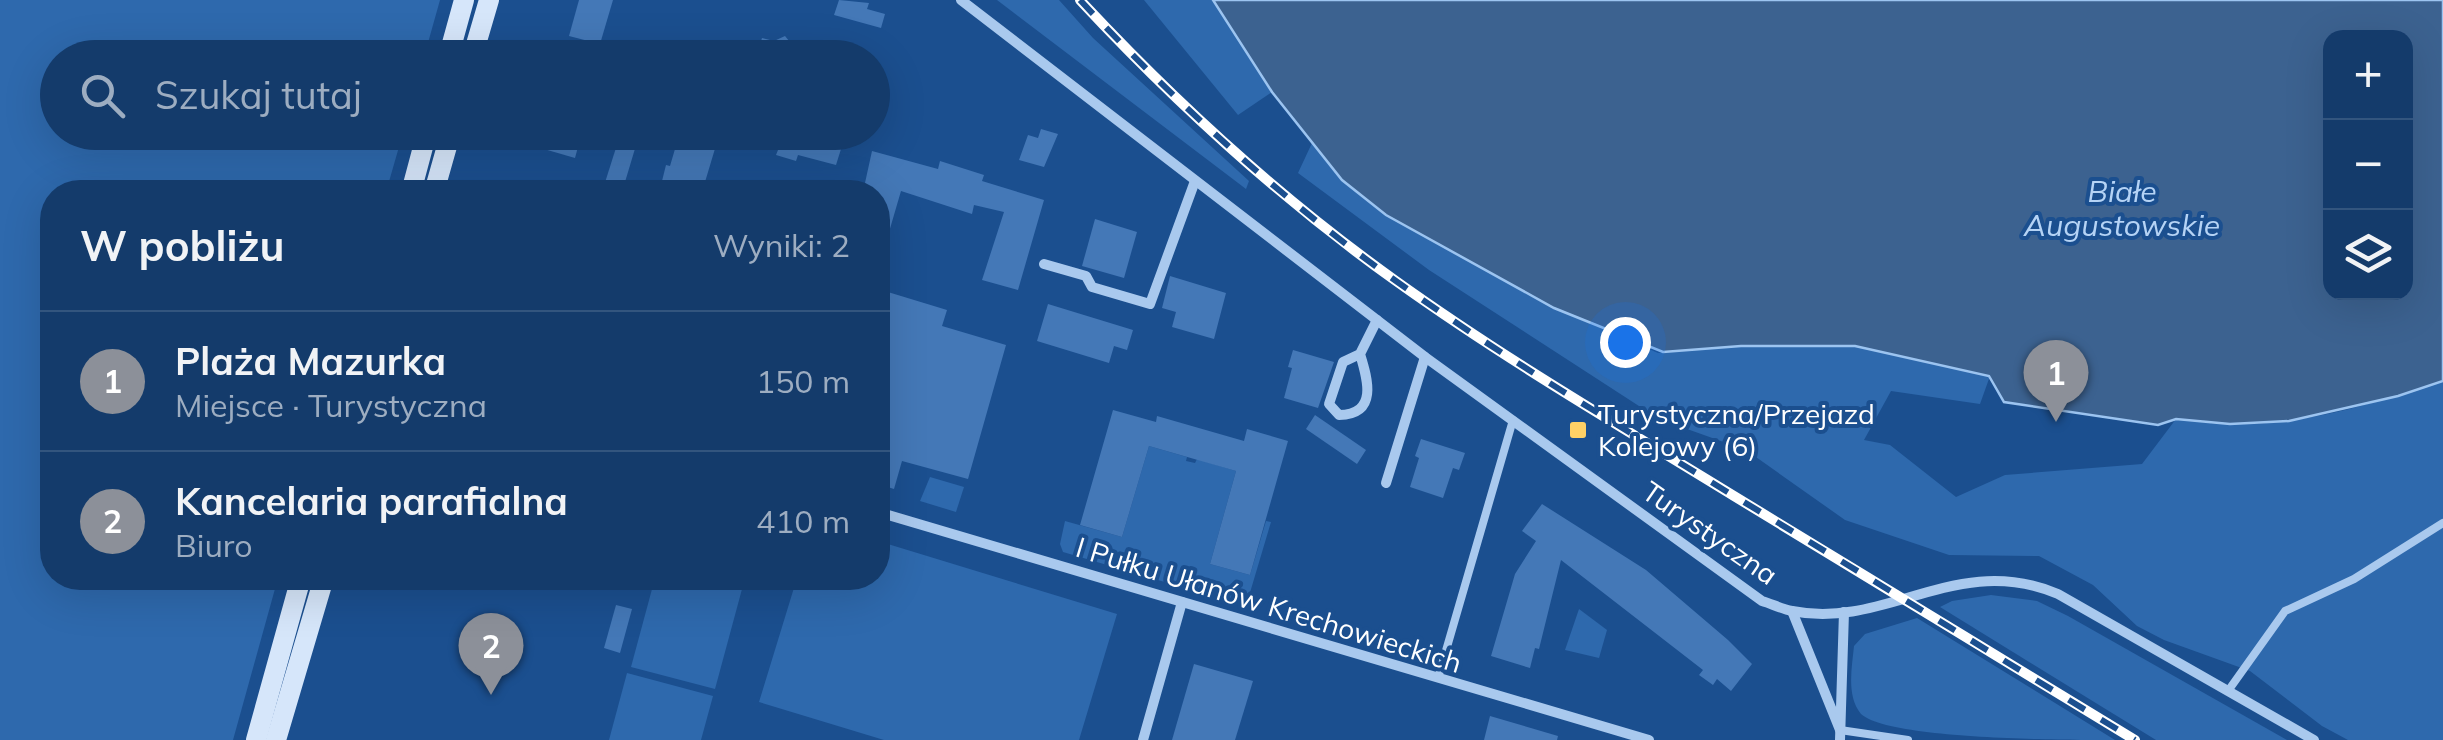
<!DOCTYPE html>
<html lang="pl">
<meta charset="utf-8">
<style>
body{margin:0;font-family:Mulish,sans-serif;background:#214673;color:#f1f3f6}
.controls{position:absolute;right:30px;top:30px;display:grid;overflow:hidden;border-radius:20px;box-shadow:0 10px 40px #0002}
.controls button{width:90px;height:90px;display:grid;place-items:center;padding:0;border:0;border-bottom:2px solid #33557e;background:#143b6b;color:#f1f3f6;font:50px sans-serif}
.you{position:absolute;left:1625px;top:342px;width:35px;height:35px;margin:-25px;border:8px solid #fff;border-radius:50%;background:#1a73e8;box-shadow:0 0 0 15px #1a73e833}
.badge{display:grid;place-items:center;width:65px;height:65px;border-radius:50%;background:#8c9099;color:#fff;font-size:32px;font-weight:700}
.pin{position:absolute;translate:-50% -82px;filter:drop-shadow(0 2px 5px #0008)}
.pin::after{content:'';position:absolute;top:52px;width:35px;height:30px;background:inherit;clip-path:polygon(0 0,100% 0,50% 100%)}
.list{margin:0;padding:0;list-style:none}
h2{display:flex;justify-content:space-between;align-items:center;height:130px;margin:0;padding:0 40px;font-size:42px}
h2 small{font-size:32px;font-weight:400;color:#9dadc1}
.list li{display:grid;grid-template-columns:65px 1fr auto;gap:30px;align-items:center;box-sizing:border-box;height:140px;padding:0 40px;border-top:2px solid #33557e}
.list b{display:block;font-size:38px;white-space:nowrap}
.list p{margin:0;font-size:32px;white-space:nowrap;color:#9dadc1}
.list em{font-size:32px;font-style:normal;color:#9dadc1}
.icon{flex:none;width:55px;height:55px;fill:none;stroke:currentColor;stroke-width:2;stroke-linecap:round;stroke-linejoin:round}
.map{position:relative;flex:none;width:2443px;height:740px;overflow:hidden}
.search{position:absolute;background:#143b6b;box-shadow:0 10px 40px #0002;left:40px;top:40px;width:850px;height:110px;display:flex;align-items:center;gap:25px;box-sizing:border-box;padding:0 35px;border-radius:55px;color:#9dadc1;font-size:38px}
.panel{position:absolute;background:#143b6b;box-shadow:0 10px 40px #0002;left:40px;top:180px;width:850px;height:410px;border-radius:40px}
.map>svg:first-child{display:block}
.green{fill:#2e69ad}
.water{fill:#3c6290;stroke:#9cc4f0;stroke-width:2.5;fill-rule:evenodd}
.building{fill:#4478b7}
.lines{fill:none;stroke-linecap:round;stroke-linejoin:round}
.service{stroke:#a9c9ee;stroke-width:8}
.minor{stroke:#a9c9ee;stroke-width:10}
.secondary{stroke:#d6e6fa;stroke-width:20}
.rail-casing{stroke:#fff;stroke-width:10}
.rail{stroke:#1b4f8f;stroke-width:6;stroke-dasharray:19;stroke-linecap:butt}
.poi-dot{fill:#ffd166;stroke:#1b4f8f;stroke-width:4}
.labels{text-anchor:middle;stroke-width:8;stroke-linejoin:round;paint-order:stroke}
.poi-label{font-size:28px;fill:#fff;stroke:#1b4f8f;text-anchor:start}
.street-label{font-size:28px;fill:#fff;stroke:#1b4f8f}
.water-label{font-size:30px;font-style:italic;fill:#b5d3f5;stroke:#1b4f8f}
</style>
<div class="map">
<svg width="2443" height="740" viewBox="0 0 2443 740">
<rect width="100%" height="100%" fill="#1b4f8f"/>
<g class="green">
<polygon points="0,0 440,0 424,57 58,58 58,132 403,133 386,192 52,192 52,578 278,578 233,740 0,740"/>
<polygon points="997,0 1059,0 1093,38 1249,181 1246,189"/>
<polygon points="1144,0 1213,0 1272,92 1238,115"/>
<path d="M1312,143l30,37 44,35 168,93 104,45 83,-7h114l135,30 -10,28 -89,-13 -27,49 26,5 66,52 49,-22 137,-11 34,-45c18,2 37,5 54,5 72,2 146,-21 213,-43v359h-95l-26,-14 -72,-55 -86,-31 -27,-14 -44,-41 -54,-29 -90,-1 -104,-35 -99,-70 -87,-31 -230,-149 -131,-97z"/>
<polygon points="1149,446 1187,457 1186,461 1195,463 1197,459 1236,471 1210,564 1250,575 1266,521 1271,522 1246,606 1063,552 1060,544 1065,521 1122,537"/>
<polygon points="930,477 964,487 956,512 920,501"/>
<polygon points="878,541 1117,614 1079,740 884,740 759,702 797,578 878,578"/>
<polygon points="655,578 745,578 715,689 631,667"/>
<polygon points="1991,595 2037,601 2068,616 2287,740 2156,740 1940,607 1952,601"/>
<polygon points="1579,609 1607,630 1599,658 1565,650"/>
<path d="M1917,618l198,122c-46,0 -226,0 -254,-26 -15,-18 -9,-47 -7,-68l11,-12z"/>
<polygon points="627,673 713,696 701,740 609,740"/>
</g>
<path class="water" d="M1213,0h1230v381l-45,15 -109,25 -59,3 -54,-5 -18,6 -154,-23 -15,-26 -134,-30h-114l-78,6 -109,-44 -168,-93 -44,-35 -70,-88zM2330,38h76v254h-76z"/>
<g class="building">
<polygon points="579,0 613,0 600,44 569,36"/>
<polygon points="839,0 869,3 867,9 885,14 881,28 834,15"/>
<polygon points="785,36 803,58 756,58 762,38 774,41"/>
<polygon points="1041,129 1058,134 1044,167 1019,160 1028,135 1038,138"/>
<polygon points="541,132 582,132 575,158 537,147"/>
<polygon points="621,132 640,132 622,192 602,192"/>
<polygon points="680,132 720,132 702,192 662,181 666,165 670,166"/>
<polygon points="734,132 781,132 841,149 836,165 798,155 796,161 776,155 778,150 733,137"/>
<polygon points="872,151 938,169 940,161 984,175 982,181 1044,200 1018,290 982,280 1004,212 974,205 972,214 901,191 882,256 878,256 878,192 863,192"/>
<polygon points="1095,219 1137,232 1124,278 1082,266"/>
<polygon points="1170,276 1226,293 1214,339 1172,327 1176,312 1162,308"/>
<polygon points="878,289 947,310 942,326 1006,345 968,479 902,461 894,489 878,484"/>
<polygon points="1048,304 1133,330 1127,350 1114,346 1109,363 1037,341"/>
<polygon points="1293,350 1334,362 1318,408 1284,398 1292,368 1288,367"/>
<polygon points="1113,410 1156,422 1157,416 1244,441 1247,429 1288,441 1250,575 1210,564 1236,471 1149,446 1122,537 1080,525"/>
<polygon points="1315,415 1366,450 1357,464 1306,429"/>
<polygon points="1421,439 1465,453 1459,470 1453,468 1443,498 1410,487 1419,458 1415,456"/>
<polygon points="1542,504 1646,570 1728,640 1752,664 1731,691 1717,679 1713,685 1699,675 1703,670 1561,560 1539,649 1535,648 1530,668 1491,656 1515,574 1536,541 1522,531"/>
<polygon points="616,605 632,609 620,653 604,648"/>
<polygon points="1194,664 1253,681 1235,740 1172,740"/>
<polygon points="1490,716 1558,736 1557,740 1484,740"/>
</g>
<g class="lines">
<g class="service">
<polyline points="1438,678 1513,420"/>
<polyline points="2228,691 2285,611 2354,579 2443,523"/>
<polyline points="1840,730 1908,740"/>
</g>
<g class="minor">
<path d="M961,0l464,357 337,244c10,3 20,8 30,10 95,19 164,-60 266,-17l256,146"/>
<polyline points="1044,264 1086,276 1092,287 1150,304 1195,181"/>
<path d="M1360,354c8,26 18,60 -21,61l-10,-11 14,-42 17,-8 17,-34"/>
<polyline points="1386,483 1425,357"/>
<polyline points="878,512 1649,740"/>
<polyline points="1792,611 1840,730"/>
<polyline points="1143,740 1182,602"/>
<polyline points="1840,740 1844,612"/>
</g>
<g class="secondary">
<polyline points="448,58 464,0"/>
<polyline points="472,58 489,0"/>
<polyline points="411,192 427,132"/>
<polyline points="434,192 451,132"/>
<polyline points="256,740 301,578"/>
<polyline points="276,740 324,578"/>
</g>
<g class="rail-casing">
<path id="rail" d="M1080,0c96,103 201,199 316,281 109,78 224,145 338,215 134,81 267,163 401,244"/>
</g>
<use href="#rail" class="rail"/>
</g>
<rect class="poi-dot" x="1568" y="420" width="20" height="20" rx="5"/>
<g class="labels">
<g class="poi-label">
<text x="1598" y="424">Turystyczna/Przejazd<tspan x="1598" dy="32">Kolejowy (6)</tspan></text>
</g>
<g class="street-label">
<text transform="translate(1710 533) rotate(35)" y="10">Turystyczna</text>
<text transform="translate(1269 605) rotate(17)" y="10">I Pułku Ułanów Krechowieckich</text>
</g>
<g class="water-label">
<text x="2122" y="202">Białe<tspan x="2122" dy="34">Augustowskie</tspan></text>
</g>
</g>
</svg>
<div class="controls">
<button>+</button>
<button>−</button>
<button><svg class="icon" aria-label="layers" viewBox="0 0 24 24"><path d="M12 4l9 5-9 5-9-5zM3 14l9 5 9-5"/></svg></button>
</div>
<div class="you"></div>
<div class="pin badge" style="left:2056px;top:422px">1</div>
<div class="pin badge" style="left:491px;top:695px">2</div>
<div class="search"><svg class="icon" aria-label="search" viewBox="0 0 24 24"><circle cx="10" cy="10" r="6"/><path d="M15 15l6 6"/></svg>Szukaj tutaj</div>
<section class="panel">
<h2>W pobliżu<small>Wyniki: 2</small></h2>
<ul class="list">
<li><span class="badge">1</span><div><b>Plaża Mazurka</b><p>Miejsce · Turystyczna</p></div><em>150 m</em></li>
<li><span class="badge">2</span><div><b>Kancelaria parafialna</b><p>Biuro</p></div><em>410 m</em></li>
</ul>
</section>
</div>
